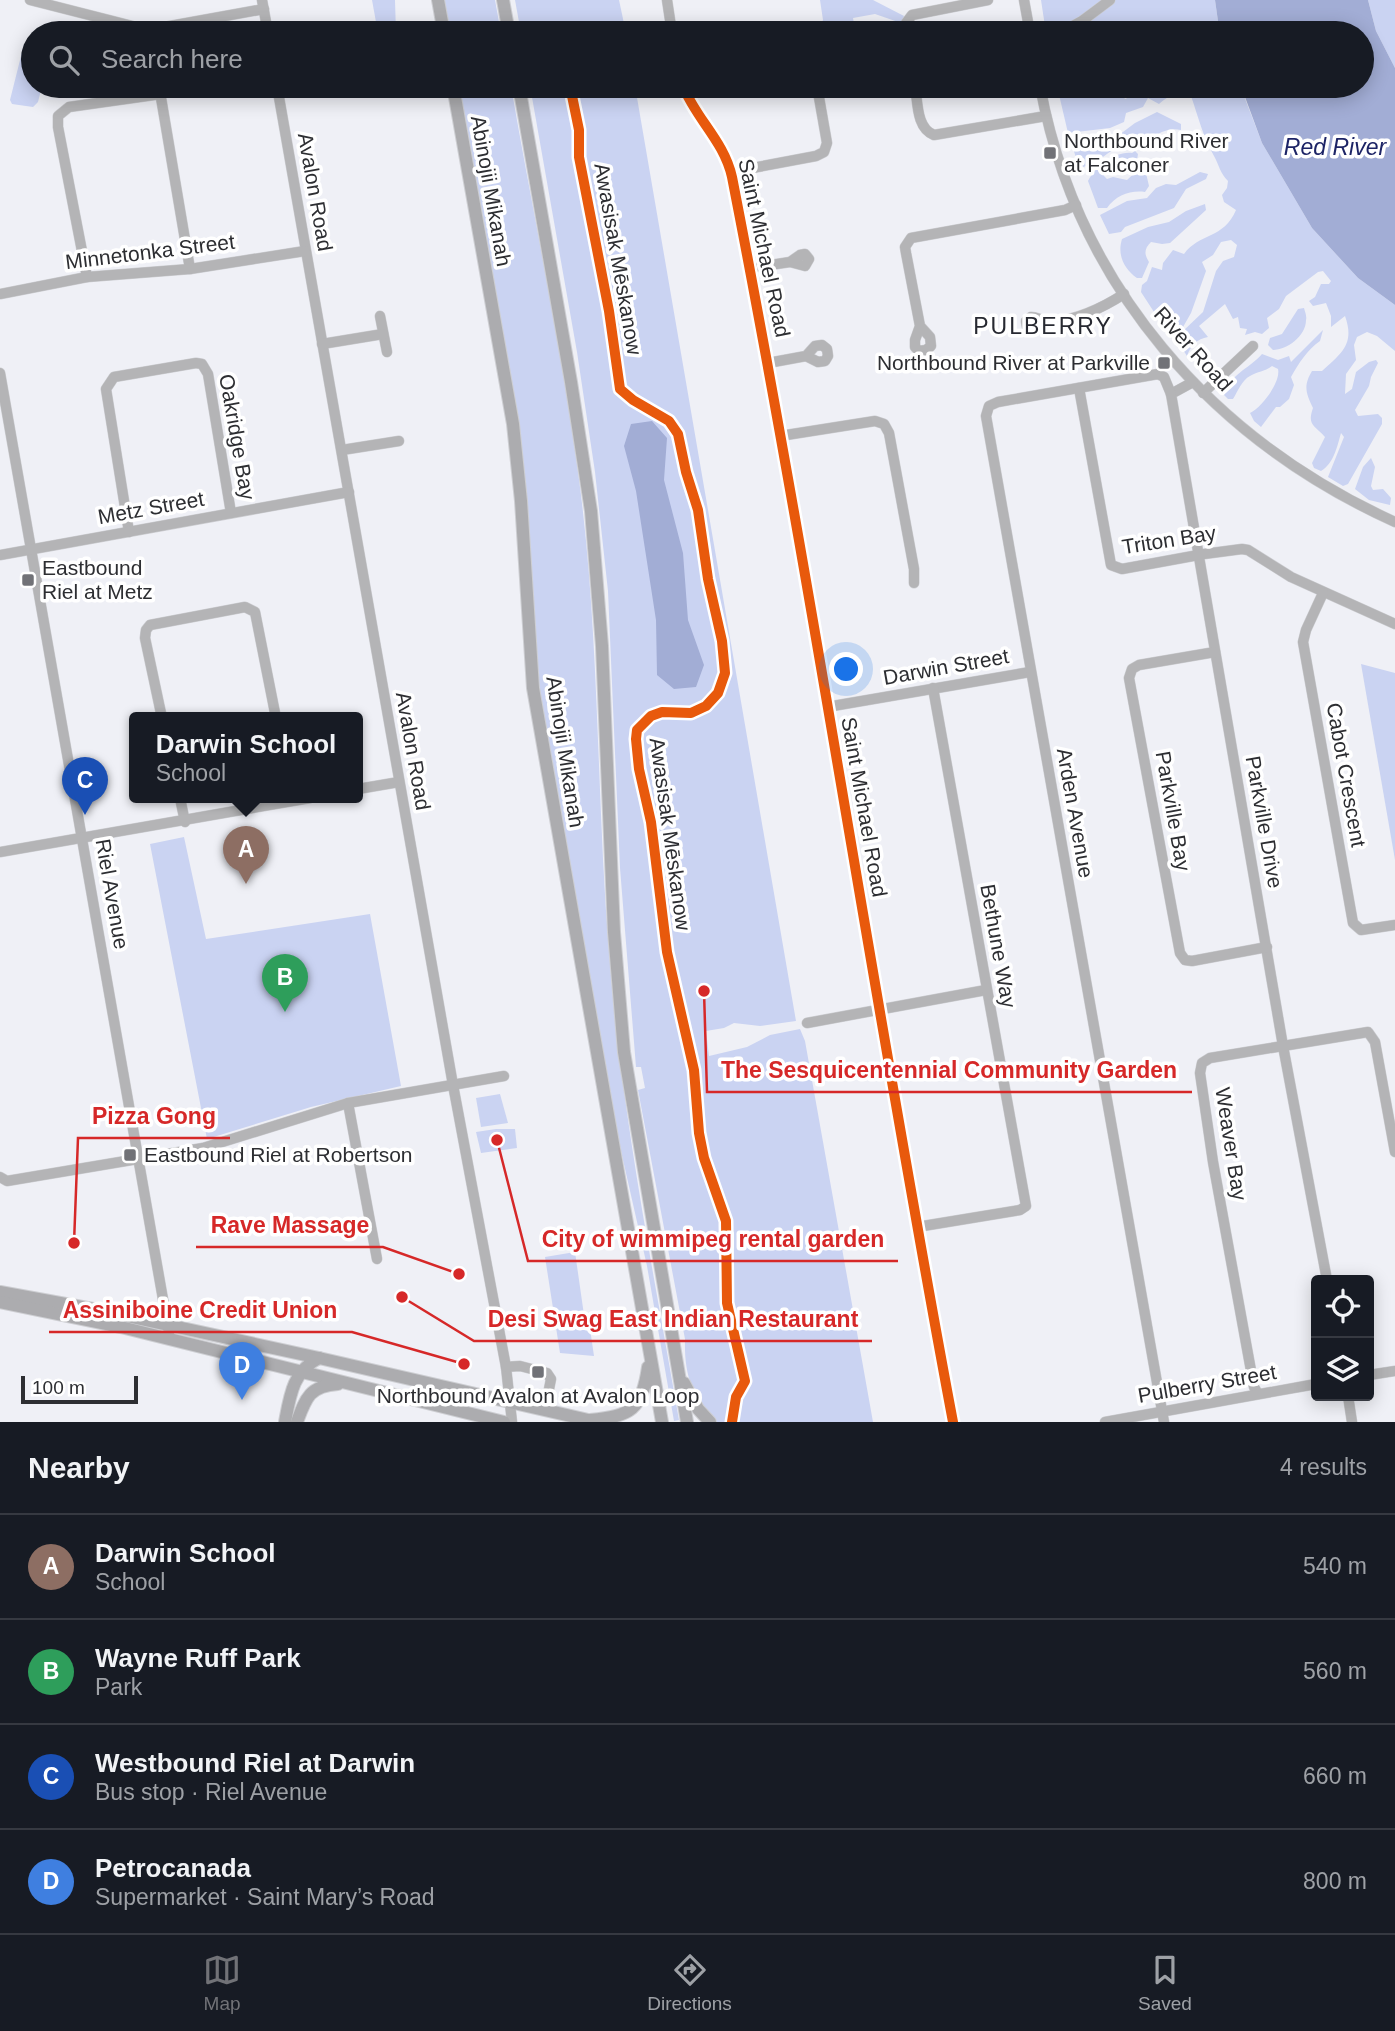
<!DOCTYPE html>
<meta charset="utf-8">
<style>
body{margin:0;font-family:Arial,sans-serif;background:#242831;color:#f1f3f6}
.controls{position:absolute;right:21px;bottom:21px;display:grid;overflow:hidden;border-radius:7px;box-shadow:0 4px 18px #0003}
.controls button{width:63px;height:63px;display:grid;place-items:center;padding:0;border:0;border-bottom:2px solid #363941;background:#171b24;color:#f1f3f6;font:35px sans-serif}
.scale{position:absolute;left:21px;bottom:18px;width:117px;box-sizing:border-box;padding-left:7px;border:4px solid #2d2e32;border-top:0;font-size:19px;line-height:24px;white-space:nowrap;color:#2d2e32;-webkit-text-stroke:5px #fff;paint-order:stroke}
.you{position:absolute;left:847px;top:670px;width:24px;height:24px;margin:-18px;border:5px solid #fff;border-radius:50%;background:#1a73e8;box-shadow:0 0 0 10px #1a73e833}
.badge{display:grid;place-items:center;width:46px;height:46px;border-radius:50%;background:#717277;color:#fff;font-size:23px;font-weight:700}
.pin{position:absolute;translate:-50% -58px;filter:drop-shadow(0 2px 4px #0008)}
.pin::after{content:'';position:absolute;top:37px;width:24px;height:21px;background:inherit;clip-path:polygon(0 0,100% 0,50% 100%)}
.popup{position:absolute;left:129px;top:712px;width:234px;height:91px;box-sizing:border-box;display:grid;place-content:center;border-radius:7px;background:#171b24;filter:drop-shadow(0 2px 5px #0005);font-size:23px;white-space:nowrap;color:#9ea1a6}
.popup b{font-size:26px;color:#f1f3f6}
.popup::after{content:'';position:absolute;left:50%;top:100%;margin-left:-14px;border:14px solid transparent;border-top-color:#171b24}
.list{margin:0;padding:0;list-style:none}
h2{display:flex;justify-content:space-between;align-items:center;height:91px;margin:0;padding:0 28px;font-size:30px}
h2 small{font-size:23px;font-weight:400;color:#9ea1a6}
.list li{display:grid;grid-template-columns:46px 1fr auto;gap:21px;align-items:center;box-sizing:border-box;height:105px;padding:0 28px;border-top:2px solid #363941}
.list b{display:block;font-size:26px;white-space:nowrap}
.list p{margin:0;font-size:23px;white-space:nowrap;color:#9ea1a6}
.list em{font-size:23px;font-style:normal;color:#9ea1a6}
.icon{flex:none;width:38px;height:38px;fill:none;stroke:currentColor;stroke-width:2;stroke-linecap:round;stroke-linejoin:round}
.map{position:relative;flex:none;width:1395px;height:1422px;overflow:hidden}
.search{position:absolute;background:#171b24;box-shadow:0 4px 18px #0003;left:21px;right:21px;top:21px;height:77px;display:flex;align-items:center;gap:18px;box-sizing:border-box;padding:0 24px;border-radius:38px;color:#9ea1a6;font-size:26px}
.sheet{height:511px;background:#171b24}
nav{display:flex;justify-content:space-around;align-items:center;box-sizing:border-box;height:98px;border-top:2px solid #363941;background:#171b24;font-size:19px;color:#9ea1a6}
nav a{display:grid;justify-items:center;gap:4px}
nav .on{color:#717277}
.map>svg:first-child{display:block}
.green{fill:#cad3f2}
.water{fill:#a2add5}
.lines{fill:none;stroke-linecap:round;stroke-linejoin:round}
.minor-casing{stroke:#cdced2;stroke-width:11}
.major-casing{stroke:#cdced2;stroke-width:14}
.minor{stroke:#b4b4b6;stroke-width:10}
.major{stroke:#acacaf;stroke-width:12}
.cycleway-casing{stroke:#fff;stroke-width:15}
.cycleway{stroke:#e8590c;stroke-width:10}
.poi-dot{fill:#717277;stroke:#fff;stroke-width:2.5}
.labels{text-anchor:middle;stroke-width:7;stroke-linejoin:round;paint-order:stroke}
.poi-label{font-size:21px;fill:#2d2e32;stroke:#fff;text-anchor:start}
.street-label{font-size:21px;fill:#2d2e32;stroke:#fff}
.water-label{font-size:23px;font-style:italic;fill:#1d2466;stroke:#fff}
.neighbourhood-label{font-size:23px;letter-spacing:2px;fill:#272931;stroke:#fff}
.leader{fill:none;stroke:#d62828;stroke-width:2.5}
.callout-dot{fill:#d62828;stroke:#fff;stroke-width:2.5}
.callout-label{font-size:23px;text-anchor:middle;font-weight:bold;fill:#d62828;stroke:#fff;stroke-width:7;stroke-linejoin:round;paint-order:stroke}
</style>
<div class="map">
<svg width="1395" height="1422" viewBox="0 0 1395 1422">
<rect width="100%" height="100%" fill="#eff0f6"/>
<g class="green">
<polygon points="372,0 395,0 396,33 378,33"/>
<polygon points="443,0 495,0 501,33 449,33"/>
<polygon points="515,0 619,0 626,33 521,33"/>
<polygon points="820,0 873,0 904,16 901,23 875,14 853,18 855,29 817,33 823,20"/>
<polygon points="1041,0 1215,0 1218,21 1226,33 1046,33"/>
<polygon points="1368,0 1395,0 1395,68 1376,31"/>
<polygon points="24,44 33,46 33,86 42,86 38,102 33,107 12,104 10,100"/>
<path d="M458,86h53c22,128 50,257 67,386 22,159 18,320 31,480 12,157 43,313 70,468l-5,1 -27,-155 -38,-168 -72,-410 -11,-182z"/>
<path d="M530,86h105l161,935 -36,5 -26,-3 -10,5 -18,3 3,25 38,-9 23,-12 30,-6 5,12 68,381h-160c-21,-28 -29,-47 -28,-83l-47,-249 7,-2 -4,-21h-5l-16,-199 -12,-277 -13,-119 -18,-120z"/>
<path d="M1057,86h60l8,13 30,-13h82l7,10 18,47 50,85 46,50 37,27v46l-18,-15 -10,-4 -10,5 -3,8 2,15 -10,14 -1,20 7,-5 4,-17 13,-10 7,-2 2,3 -7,14 -2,9 -14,24 3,6 20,-2 4,4v6l-34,60 -5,2 -15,-9 16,-40 -3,-4c-4,14 -7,30 -20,38l-7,-3 -2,-5 13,-26c-11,-12 -18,-12 -12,-29 -7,-15 -10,-22 -1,-37h10c20,-18 33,-27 23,-55l-14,11v-11l-5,-13 -13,3 -4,-5 6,-4 6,-13h8l2,-3 -8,-10 -5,1 -32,24 -7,13 -12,9 2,10 -7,6 -7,-2 -10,3 2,-6 -7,-1 -2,-11 -5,2 -8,-15 -26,22 9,11c-11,2 -17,8 -21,19l-9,-14 4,-10 21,-20 13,-41 7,-10 11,-4 3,-12 -6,-5 -10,2 -8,13 -11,7 4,9 -15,42 -8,14 -11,5 -10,-24 -8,4 -13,-20 1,-7 5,-4 5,-14 10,3 1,-7 10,-13 11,4c15,-21 40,-15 52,-44l-12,-8 -2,-7 5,-7 1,-7c-8,-8 -9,-16 -14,-25 -11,-19 -16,-40 -23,-60 -12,-5 -22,-1 -32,8l-11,-6 -5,9 -17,6 -2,9 -14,6 -42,5z"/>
<path d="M1157,112l24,12v6c-13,-3 -20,3 -32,8 -8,3 -18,3 -27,7 -17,8 -24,19 -43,23l-9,-30 4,-2 33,-3 12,2 16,-12z"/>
<path d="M1135,151l3,3 -1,6c-11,6 -28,2 -33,16l3,3 6,-2 14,3 14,-13 4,2 4,17 -4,6c-14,-2 -29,3 -38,16h-9l-10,-27c8,-15 27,-30 44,-28z"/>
<polygon points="1200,172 1208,174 1206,179 1186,189 1174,208 1125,227 1121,232 1109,234 1100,215 1127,201 1147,198 1156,188 1166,184 1176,185"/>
<path d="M1205,204l1,6 -36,33 -8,1 -11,-2c-7,7 -7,12 -2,20l-7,16h-5c-13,-9 -20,-23 -15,-39l26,-12 21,-5 17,-11z"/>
<path d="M1304,308c1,4 3,8 2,12 0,16 -19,30 -33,30l-5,-5 2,-7 12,-4 16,-25z"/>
<path d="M1323,330l-3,11c-13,9 -21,22 -29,36l3,8 -5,14 -9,8h-4l-15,20 -7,-6 -4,-8c12,-6 31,-31 28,-44l-6,-3c-8,6 -14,5 -22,10 -8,4 -12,15 -17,23h-5l-4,-4c6,-21 25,-26 38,-41l16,6 11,-4 2,6z"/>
<polygon points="1371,458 1375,467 1371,486 1373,490 1383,489 1391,498 1390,505 1369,500 1355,489 1363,467"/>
<polygon points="1361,664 1395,673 1395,860"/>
<polygon points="184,837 206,939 370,914 401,1086 311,1107 207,1139 150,844"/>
<polygon points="500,1094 508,1123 481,1127 476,1098"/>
<polygon points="496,1129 515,1129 517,1148 481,1153 476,1132"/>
<polygon points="575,1252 584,1315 588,1315 594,1356 560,1353 545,1257"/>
</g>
<g class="water">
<polygon points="1215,0 1368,0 1376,31 1395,68 1395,305 1358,278 1312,228 1262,143 1241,86 1362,86 1362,33 1226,33 1218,21"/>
<polygon points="652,421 667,438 664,480 683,553 688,620 704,665 696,687 674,689 657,675 656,620 636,491 624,446 631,424"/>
</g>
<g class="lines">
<g class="minor-casing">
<g id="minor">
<polyline points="30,0 148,30 264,9"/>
<polyline points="262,0 268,33"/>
<polyline points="667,0 672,33"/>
<polyline points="1024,0 1030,33"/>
<polyline points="905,33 906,23 912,15 988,0"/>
<polyline points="1060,33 1082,21 1110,0"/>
<polyline points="159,86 190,269"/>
<polyline points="277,86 453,1085 506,1367 512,1422"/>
<path d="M683,86c13,33 41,55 49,91 81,414 143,831 221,1245"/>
<path d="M915,86c3,16 1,42 19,49l112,-19"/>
<path d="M1040,86c37,200 172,353 355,436"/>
<polyline points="731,172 816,156 824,152 827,143 817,86"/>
<polyline points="750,268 790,262 805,266 809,259 805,254 800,255 790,262"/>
<polyline points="87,277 58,127 58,116 69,107 161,94"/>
<polyline points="0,294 87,277 190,269 305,251"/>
<polyline points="380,316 387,352"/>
<path d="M1047,321l-8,8 -7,2 -5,-4 -1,-6 5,-4c6,0 11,4 17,4 24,2 56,-14 76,-27"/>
<polyline points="920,326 930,337 931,346 926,350 919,351 915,347 915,340 920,326 906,253 905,247 911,238 1065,210 1076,205"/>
<polyline points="322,344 383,334"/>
<polyline points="768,363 806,356 818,362 825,361 828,356 827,349 822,345 815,346 806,356"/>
<polyline points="0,373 170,1339"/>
<polyline points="1193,382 1171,394 1283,1046 1327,1280"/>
<polyline points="1079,388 1111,565 1122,569 1204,554 1242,549 1248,550 1291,577 1395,624"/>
<polyline points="1203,393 1253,346"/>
<polyline points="780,436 875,421 884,424 889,433 914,569 914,583"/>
<polyline points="342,450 399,441"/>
<polyline points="129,532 106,389 114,377 196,363 202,364 208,374 231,513"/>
<polyline points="0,555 349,492"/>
<polyline points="1323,593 1306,630 1303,642 1353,923 1361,930 1395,925"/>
<polyline points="1215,652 1139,665 1132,669 1129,678 1180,953 1185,960 1192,961 1267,947"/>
<polyline points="827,707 1030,672"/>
<polyline points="162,718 145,638 146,630 150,625 245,607 255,612 276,718"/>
<polyline points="358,789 399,782"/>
<polyline points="180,798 185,822"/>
<polyline points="0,852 310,798"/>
<polyline points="807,1023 986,990"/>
<polyline points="348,1103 377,1259"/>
<polyline points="0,1177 7,1181 203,1148 348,1103 504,1076"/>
<polyline points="917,1227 1020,1210 1026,1206 933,688"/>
<polyline points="506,1367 520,1366 547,1373 551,1379 545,1409"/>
<polyline points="1369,1375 1395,1371"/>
<polyline points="1258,1394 1254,1387 1213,1162 1200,1073 1202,1063 1210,1058 1368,1032 1375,1042 1395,1152"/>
<polyline points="1348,1396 1352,1422"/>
<polyline points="1105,1422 1316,1384"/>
<polyline points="1164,1422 986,416 989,406 998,402 1158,374 1164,377 1171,394"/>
</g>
</g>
<g class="major-casing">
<g id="major">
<polyline points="438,0 444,33"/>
<polyline points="503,0 509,33"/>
<polyline points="453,86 513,424 521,501 533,688 662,1422"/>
<polyline points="519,86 571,382 591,511 602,646 614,932 624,1052 687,1422"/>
<polyline points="0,1292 104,1311 319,1358 597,1422"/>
<polyline points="0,1302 125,1328 504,1422"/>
<polyline points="684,1383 698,1409 710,1422"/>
<path d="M590,1420c41,-4 52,-10 58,-53"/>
<path d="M285,1422c5,-27 8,-51 34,-64"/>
<path d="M297,1422c9,-25 13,-36 41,-38"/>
</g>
</g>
<use href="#minor" class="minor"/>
<use href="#major" class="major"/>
<g class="cycleway-casing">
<g id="cycleway">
<polyline points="570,86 579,130 579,157 609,311 620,389 633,400 669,421 678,434 686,472 698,510 708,579 722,641 725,673 718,693 706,706 691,713 662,712 651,716 637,730 636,739 639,769 651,822 667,952 694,1070 699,1133 704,1158 726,1221 727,1303 745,1381 736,1397 732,1422"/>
<path d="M683,86c13,33 41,55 49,91 81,414 143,831 221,1245"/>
</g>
</g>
<use href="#cycleway" class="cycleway"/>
</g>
<g class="poi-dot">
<rect x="1043" y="146" width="14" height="14" rx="3.5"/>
<rect x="1157" y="356" width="14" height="14" rx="3.5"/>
<rect x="21" y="573" width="14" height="14" rx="3.5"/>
<rect x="123" y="1148" width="14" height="14" rx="3.5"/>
<rect x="531" y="1365" width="14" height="14" rx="3.5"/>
</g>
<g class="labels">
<g class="poi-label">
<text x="1064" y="148">Northbound River<tspan x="1064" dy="24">at Falconer</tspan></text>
<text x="1150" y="370" text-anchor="end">Northbound River at Parkville</text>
<text x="42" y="575">Eastbound<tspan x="42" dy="24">Riel at Metz</tspan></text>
<text x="144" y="1162">Eastbound Riel at Robertson</text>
<text x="538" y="1403" text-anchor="middle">Northbound Avalon at Avalon Loop</text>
</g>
<g class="street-label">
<text transform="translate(491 191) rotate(80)" y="7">Abinojii Mikanah</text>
<text transform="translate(315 192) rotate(80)" y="7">Avalon Road</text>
<text transform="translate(764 248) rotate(78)" y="7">Saint Michael Road</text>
<text transform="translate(150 252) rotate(-7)" y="7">Minnetonka Street</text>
<text transform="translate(618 259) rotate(80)" y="7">Awasisak Mēskanow</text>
<text transform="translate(1193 349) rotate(48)" y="7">River Road</text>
<text transform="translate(237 437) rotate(80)" y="7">Oakridge Bay</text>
<text transform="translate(151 508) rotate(-10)" y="7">Metz Street</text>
<text transform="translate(1169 540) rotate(-9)" y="7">Triton Bay</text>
<text transform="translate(946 667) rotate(-10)" y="7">Darwin Street</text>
<text transform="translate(413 751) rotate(80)" y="7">Avalon Road</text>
<text transform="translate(565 752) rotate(81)" y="7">Abinojii Mikanah</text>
<text transform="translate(1346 775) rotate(80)" y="7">Cabot Crescent</text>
<text transform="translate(864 807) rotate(80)" y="7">Saint Michael Road</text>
<text transform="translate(1173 811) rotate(80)" y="7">Parkville Bay</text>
<text transform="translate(1075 813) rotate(80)" y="7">Arden Avenue</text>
<text transform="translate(1264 822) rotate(80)" y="7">Parkville Drive</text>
<text transform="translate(670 834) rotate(82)" y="7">Awasisak Mēskanow</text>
<text transform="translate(112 894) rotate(80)" y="7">Riel Avenue</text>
<text transform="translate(998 946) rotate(80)" y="7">Bethune Way</text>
<text transform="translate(1231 1144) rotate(81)" y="7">Weaver Bay</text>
<text transform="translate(1207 1384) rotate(-10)" y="7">Pulberry Street</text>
</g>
<g class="water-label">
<text x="1335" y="155">Red River</text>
</g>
<g class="neighbourhood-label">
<text x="1043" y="334">PULBERRY</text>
</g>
</g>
<path class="leader" d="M704 991L707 1092H1192M74 1243L78 1138H230M459 1274L383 1247H196M497 1140L528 1261H898M464 1364L352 1332H49M402 1297L474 1341H872"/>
<g class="callout-dot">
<circle cx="704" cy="991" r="7"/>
<circle cx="74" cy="1243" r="7"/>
<circle cx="459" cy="1274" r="7"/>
<circle cx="497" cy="1140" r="7"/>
<circle cx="464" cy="1364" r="7"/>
<circle cx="402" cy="1297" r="7"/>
</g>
<g class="callout-label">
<text x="949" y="1078">The Sesquicentennial Community Garden</text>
<text x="154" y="1124">Pizza Gong</text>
<text x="290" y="1233">Rave Massage</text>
<text x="713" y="1247">City of wimmipeg rental garden</text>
<text x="200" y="1318">Assiniboine Credit Union</text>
<text x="673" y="1327">Desi Swag East Indian Restaurant</text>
</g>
</svg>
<div class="controls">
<button><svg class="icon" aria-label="locate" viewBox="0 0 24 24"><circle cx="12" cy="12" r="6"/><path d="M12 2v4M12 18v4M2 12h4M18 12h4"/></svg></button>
<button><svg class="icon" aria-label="layers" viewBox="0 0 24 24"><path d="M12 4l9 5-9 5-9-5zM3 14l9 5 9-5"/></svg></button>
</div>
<div class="scale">100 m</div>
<div class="you"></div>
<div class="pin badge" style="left:246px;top:884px;background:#8d6e63">A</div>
<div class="popup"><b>Darwin School</b>School</div>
<div class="pin badge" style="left:285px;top:1012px;background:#2e9e5b">B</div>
<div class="pin badge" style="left:85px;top:815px;background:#1a4fb4">C</div>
<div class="pin badge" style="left:242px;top:1400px;background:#3f7fe0">D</div>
<div class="search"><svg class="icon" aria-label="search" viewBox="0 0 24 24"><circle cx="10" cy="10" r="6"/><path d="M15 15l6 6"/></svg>Search here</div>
</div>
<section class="sheet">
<h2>Nearby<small>4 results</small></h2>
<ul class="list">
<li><span class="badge" style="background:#8d6e63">A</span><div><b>Darwin School</b><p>School</p></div><em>540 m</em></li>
<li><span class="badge" style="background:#2e9e5b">B</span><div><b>Wayne Ruff Park</b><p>Park</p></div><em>560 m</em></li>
<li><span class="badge" style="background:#1a4fb4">C</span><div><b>Westbound Riel at Darwin</b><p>Bus stop · Riel Avenue</p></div><em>660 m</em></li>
<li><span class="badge" style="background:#3f7fe0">D</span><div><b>Petrocanada</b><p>Supermarket · Saint Mary’s Road</p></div><em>800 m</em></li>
</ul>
</section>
<nav>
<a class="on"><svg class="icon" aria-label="map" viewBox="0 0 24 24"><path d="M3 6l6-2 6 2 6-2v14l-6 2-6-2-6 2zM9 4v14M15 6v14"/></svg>Map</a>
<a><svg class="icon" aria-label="directions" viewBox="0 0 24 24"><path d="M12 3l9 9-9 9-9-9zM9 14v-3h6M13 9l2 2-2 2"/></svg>Directions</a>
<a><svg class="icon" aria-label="saved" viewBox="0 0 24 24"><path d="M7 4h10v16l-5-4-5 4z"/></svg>Saved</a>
</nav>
